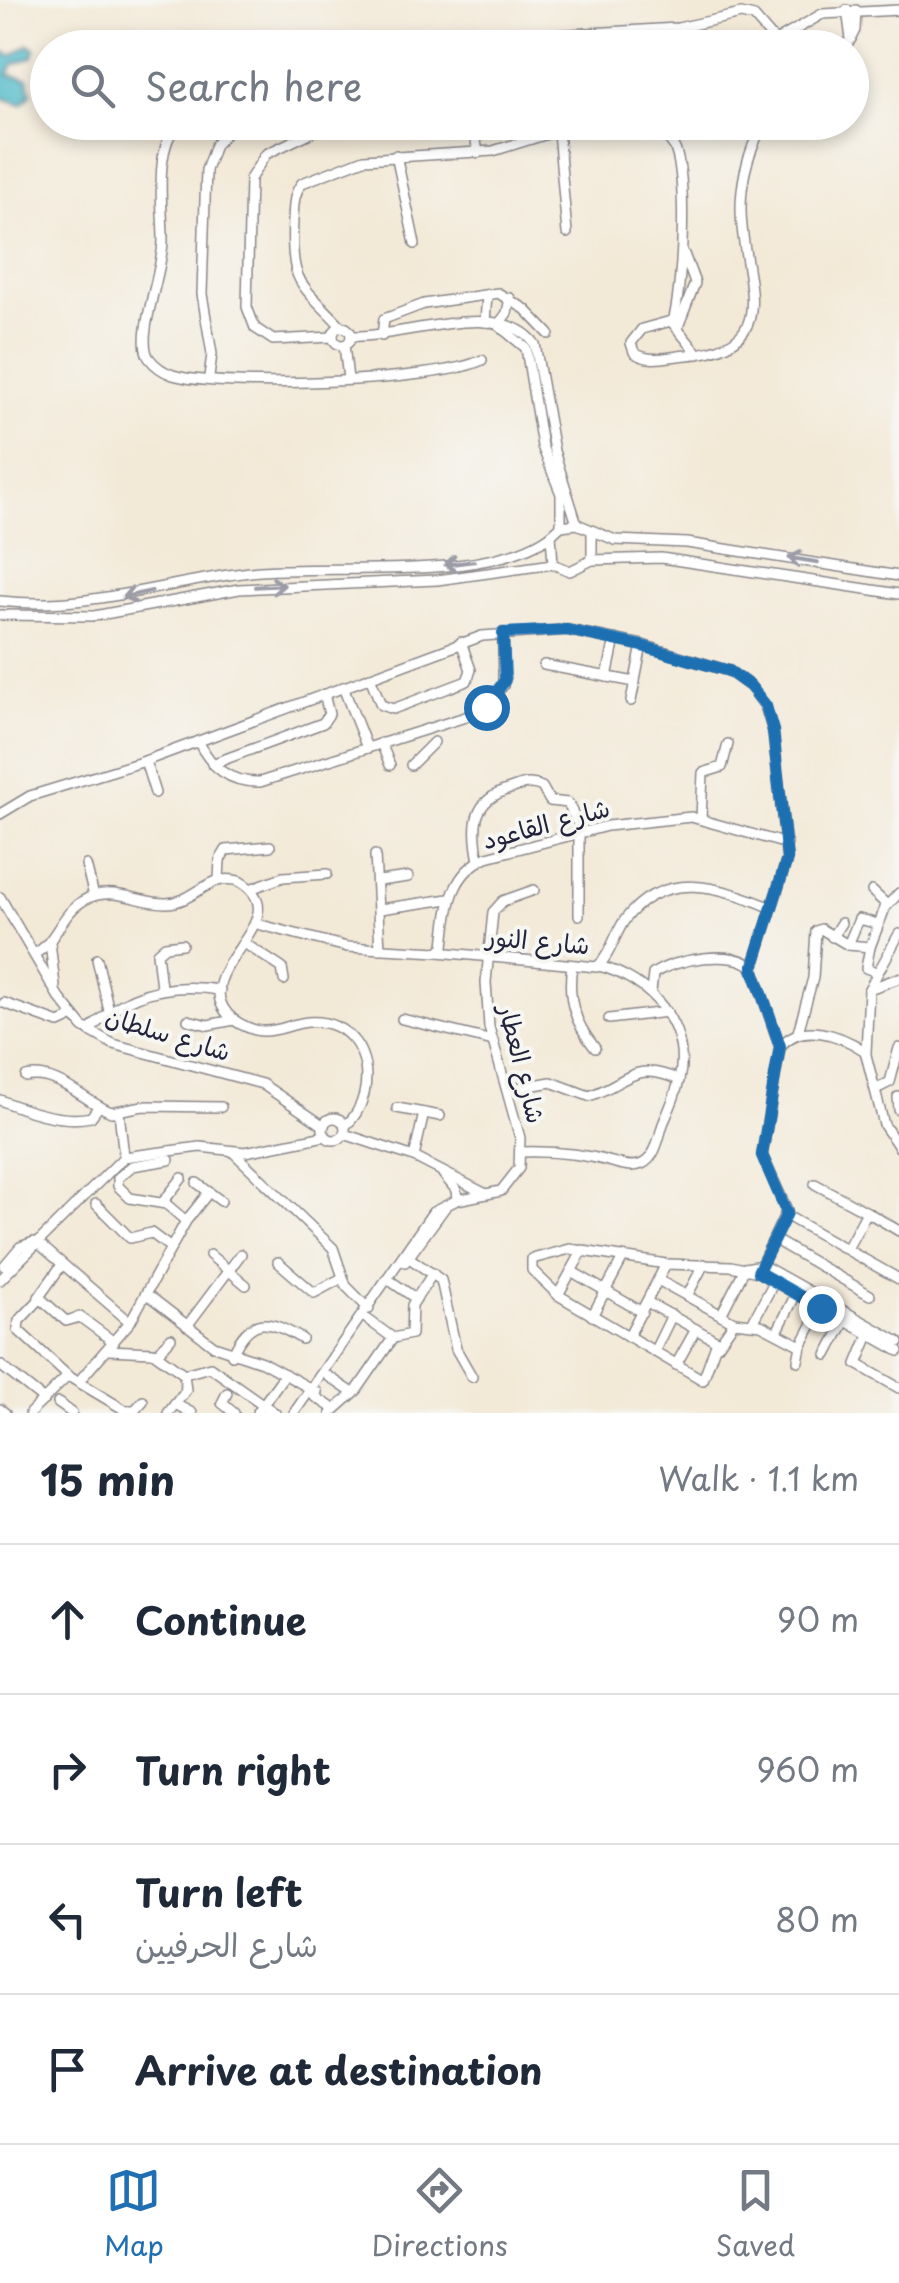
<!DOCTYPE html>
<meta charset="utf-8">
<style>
body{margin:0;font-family:"Playpen Sans","Playpen Sans Arabic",sans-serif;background:#f2f2f3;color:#1f2937}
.stop{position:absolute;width:30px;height:30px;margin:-22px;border:8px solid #1f6fb2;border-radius:50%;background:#fff}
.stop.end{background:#1f6fb2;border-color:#fff;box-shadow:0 2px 10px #0008}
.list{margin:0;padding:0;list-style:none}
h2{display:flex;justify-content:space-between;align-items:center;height:130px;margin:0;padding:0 40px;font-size:42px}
h2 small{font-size:32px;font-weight:400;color:#747a83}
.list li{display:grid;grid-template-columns:65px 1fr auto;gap:30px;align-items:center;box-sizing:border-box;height:150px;padding:0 40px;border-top:2px solid #e0e1e3}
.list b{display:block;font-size:38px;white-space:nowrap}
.list p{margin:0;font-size:32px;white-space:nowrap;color:#747a83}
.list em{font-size:32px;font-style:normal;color:#747a83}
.icon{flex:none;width:55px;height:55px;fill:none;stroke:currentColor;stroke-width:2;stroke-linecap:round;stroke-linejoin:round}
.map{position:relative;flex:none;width:899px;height:1413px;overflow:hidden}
.search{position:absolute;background:#fff;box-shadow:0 5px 15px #0003;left:30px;right:30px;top:30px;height:110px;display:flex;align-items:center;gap:25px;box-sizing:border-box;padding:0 35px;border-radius:55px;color:#747a83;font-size:38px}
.sheet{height:730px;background:#fff}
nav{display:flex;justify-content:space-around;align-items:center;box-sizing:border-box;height:140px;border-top:2px solid #e0e1e3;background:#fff;font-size:28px;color:#747a83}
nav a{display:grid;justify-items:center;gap:5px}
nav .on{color:#1f6fb2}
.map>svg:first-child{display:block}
.water{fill:#4db9c9;stroke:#386e82;stroke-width:2.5}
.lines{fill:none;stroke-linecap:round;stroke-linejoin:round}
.minor-casing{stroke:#8a8689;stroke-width:12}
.minor{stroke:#fff;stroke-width:9}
.oneway{stroke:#9c9ca7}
.route{stroke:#1f6fb2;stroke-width:12}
.labels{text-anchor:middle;stroke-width:8;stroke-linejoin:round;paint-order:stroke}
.street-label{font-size:25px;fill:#22223b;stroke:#f6f6f2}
</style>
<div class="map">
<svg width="899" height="1413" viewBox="0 0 899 1413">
<rect width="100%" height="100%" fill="#f6f6f2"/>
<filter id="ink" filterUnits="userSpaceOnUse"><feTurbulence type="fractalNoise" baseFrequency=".01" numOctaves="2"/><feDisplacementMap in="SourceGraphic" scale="20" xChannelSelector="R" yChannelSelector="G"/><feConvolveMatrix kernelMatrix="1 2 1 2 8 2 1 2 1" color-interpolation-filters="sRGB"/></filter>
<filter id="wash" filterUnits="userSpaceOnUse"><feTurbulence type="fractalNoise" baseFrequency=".0048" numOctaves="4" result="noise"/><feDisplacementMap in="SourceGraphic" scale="40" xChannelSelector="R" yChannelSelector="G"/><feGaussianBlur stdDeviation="2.25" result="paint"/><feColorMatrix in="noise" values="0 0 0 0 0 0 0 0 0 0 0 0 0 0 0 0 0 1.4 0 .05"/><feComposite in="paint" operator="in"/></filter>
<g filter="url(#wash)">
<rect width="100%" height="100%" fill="#f3e9d7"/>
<polygon class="water" points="28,45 35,48 33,57 13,64 8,75 28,79 31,94 22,104 0,97 0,50 11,56"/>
</g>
<g filter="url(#ink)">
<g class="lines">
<g class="minor-casing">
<g id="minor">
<polyline points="847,10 851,39"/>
<polyline points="474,48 552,35 678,28 741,14 754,17 774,40"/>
<polyline points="764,48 822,14 899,10"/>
<polyline points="846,48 855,30 856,10"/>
<path d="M178,122c-25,31 -15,81 -15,118 0,33 -28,97 -14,118 6,8 15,14 24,17 49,15 266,7 309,-15"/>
<polyline points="473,122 478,153"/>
<path d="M634,122c16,4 30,8 39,23 16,26 9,146 0,177"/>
<polyline points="558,131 567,233"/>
<polyline points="396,155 415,244"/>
<polyline points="485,322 487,295"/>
<polyline points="498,325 526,348 542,446 561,494 561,526"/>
<polyline points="498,325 507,313 510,298"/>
<circle cx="342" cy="336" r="9"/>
<path d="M342,327c-42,-45 -52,-41 -49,-107 1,-14 0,-26 9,-37l62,-24 129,-8 93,-29"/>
<polyline points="678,327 695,283 684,254"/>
<path d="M351,336c51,3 150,-39 184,8l19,107 23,73"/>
<polyline points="382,336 384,319 424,304 498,293 525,309 549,334"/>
<polyline points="333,337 273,340 255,328 247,307 250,179 266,154 333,122"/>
<polyline points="344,345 348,379"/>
<path d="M698,354l-27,-33 -29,8 -11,14 3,9c14,12 36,4 53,3 91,-8 61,-64 55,-128 -4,-35 4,-75 23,-105"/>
<polyline points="209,377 212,354 202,294 206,170 215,145 236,122"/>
<polyline points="592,532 592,560 570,571 553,564 551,535 561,526 577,524 615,540 687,543 899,576"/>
<polyline points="592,560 661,558 899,594"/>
<path d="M0,601c87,10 165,-19 250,-29 83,-9 235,12 301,-37"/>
<polyline points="0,615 94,616 239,589 437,580 553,564"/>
<polyline points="544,665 635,682"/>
<polyline points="370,677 381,705 393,709 467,681 471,670 461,642"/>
<polyline points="607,677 615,639"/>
<polyline points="343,687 367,748"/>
<polyline points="631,701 642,645"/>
<path d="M198,741c13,26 31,42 62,41l218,-69 25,-27v-53"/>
<polyline points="381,743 390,765"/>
<polyline points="145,761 155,793"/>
<polyline points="212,764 323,723 329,714 324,694"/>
<polyline points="411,765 434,742"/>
<polyline points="0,814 30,796 145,761 482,636 567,630 642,645 729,671 750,686 765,706 773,731 787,859 753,968 780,1047 762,1155 787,1210 758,1272"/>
<polyline points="701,818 703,773 722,767 728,744"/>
<polyline points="579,834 579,915"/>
<polyline points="375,855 380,949"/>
<path d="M479,861c-7,-35 -7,-61 31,-72 12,-4 20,-8 32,-2l8,14 18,2 14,30"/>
<polyline points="86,865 94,896"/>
<polyline points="219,879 220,860 226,850 270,846"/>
<polyline points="379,881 408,877"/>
<polyline points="250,889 283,877 327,874"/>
<polyline points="872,891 887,905"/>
<polyline points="0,897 58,996 83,1027 113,1044 262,1084 324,1126"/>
<polyline points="380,909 449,899"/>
<path d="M257,924l90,23 91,5 6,-6c4,-35 5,-72 43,-89l120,-31 84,-9 96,27"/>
<polyline points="832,937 841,923"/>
<polyline points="50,942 55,986"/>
<polyline points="244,943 282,968 284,980"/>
<polyline points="848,945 859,919 878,924"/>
<polyline points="870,947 866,968 876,972"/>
<path d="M438,952l159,15c13,-11 17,-31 27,-46 39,-53 97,-35 148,-13"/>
<path d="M34,954c21,-10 26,-38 47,-52 29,-19 55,1 85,1 29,0 42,-31 73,-22 66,38 -62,93 -5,139 7,5 20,11 29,11 15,1 30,-8 45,-9 42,-3 65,33 56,72 -3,12 -9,24 -19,32"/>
<polyline points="97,959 109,1011"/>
<path d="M572,965c-5,33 2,57 23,83"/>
<polyline points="161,987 157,953 165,946 182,944"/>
<polyline points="869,989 899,978"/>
<path d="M651,992l2,-18c20,-15 83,-26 100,-6"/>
<polyline points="4,1003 59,1023 72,1017"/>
<polyline points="402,1019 493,1041"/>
<polyline points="609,1019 667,1012"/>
<polyline points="188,1020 208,1025 234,1020"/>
<path d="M89,1031c35,-39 81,-49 131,-41"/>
<polyline points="798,1032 813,978 816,931 821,929 848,945 870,947 885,908 899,893"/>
<path d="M780,1047c21,-27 61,-12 85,4l19,74 15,22"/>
<polyline points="866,1053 869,989 899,934"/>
<path d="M26,1077c31,-7 59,25 85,35l32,-6 78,1"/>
<polyline points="876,1089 890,1082 899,1048"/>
<path d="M507,1090l44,-8 38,14c37,-12 45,-37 90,-16"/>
<polyline points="898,1097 899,1110"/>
<path d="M0,1100c26,11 63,23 91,17l8,-11"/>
<polyline points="397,1108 440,1116"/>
<polyline points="119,1112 124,1157"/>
<circle cx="334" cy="1129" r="11"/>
<polyline points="344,1134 414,1157 486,1194"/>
<polyline points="233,1152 333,1248 346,1286 369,1309"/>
<path d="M521,1152c32,-1 60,1 91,10 10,3 21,6 30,2 14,-6 17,-28 21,-40 6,-14 13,-29 16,-44 13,-55 -30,-101 -80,-114"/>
<polyline points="414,1157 424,1113"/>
<polyline points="169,1160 132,1166 118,1178 118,1186 130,1198 166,1204 186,1221"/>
<polyline points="443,1174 456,1190 457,1200"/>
<polyline points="197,1183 221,1201"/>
<polyline points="815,1184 867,1212"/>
<polyline points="163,1202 182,1178"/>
<polyline points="96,1204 130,1238 151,1233 171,1248"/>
<polyline points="787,1216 899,1279"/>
<polyline points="775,1240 870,1295"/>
<polyline points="37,1242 130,1322"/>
<polyline points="847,1249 867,1212 899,1231"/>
<polyline points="210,1255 246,1285"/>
<polyline points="408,1257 441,1280 456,1349 472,1377"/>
<polyline points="278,1262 314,1293 342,1278"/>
<polyline points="405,1262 446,1206"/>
<polyline points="4,1266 20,1247 34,1242"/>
<polyline points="61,1266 39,1297 66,1321 80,1317 114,1342"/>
<polyline points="745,1268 762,1265 899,1342"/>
<polyline points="571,1271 642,1312"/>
<polyline points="0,1280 124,1157 200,1147 245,1152 325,1136"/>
<polyline points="658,1280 734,1322"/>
<polyline points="392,1282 415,1298"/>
<polyline points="148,1295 214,1346 262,1362 317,1392"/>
<polyline points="558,1295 583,1250"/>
<polyline points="687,1296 704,1264"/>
<polyline points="40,1299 19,1321 18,1330 68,1376"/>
<polyline points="647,1302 717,1341 703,1380 558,1295 532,1270 532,1259 570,1249 666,1264"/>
<polyline points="721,1315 745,1268"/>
<polyline points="592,1316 623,1258"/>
<polyline points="367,1319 393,1338 411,1334 412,1305 433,1273"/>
<polyline points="752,1323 774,1282"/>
<polyline points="187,1326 241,1254"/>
<polyline points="777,1332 796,1294"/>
<polyline points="869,1335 857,1364 899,1388"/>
<polyline points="628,1337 666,1264 731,1266 758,1272 899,1351"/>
<polyline points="718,1345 734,1322 761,1325 801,1346 798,1361"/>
<polyline points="801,1346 821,1308"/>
<polyline points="108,1350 153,1352 184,1374 186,1390 168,1413"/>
<polyline points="654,1352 672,1315"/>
<polyline points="157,1354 171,1338"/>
<path d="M232,1355c19,-41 36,-36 70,-16"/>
<polyline points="827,1355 845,1321"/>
<polyline points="0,1365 44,1400"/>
<polyline points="676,1365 696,1329"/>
<polyline points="184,1374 210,1367 275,1413"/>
<polyline points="328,1376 353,1393"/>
<polyline points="80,1380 130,1322 186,1221 209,1192"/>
<polyline points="227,1393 222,1403 234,1413"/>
<polyline points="314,1396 334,1409"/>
<polyline points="58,1403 72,1413"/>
<polyline points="175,1404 192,1413"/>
<polyline points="0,1409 5,1413"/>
<polyline points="30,1413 68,1376 125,1410 135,1410 143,1401"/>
<polyline points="257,1413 285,1374"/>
<polyline points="294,1413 433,1212 457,1200 501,1191 519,1168 520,1138 489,1027 486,982 493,912 503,901 534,890"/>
<polyline points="331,1413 357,1390 393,1338"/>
</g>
</g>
<use href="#minor" class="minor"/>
</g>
<defs><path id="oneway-shaft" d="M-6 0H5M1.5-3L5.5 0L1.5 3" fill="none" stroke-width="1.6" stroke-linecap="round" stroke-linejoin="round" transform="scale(2.5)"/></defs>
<g class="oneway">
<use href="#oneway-shaft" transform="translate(803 560) rotate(-171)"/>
<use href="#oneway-shaft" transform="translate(459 563) rotate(173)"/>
<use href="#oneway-shaft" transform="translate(270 586) rotate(-3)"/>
<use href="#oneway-shaft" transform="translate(137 594) rotate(168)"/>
</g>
</g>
<g class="lines" filter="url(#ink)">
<polyline class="route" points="486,707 505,680 503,633 567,630 642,646 729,671 750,686 766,706 773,731 787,859 753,968 780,1046 762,1155 787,1213 758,1272 821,1308"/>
</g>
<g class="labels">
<g class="street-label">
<text transform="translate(546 824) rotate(-15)" y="9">شارع القاعود</text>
<text transform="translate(538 941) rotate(5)" y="9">شارع النور</text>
<text transform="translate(168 1034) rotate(17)" y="9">شارع سلطان</text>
<text transform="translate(522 1064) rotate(76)" y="9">شارع العطار</text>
</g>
</g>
</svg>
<div class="stop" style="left:486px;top:707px"></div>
<div class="stop end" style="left:821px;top:1308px"></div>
<div class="search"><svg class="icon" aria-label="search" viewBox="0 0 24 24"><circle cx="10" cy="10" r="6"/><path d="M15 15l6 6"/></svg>Search here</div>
</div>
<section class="sheet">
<h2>15 min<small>Walk · 1.1 km</small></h2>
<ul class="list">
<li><svg class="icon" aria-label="ahead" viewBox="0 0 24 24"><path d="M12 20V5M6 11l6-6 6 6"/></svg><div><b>Continue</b></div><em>90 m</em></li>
<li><svg class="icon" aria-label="right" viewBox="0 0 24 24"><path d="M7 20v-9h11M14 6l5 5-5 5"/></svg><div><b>Turn right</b></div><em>960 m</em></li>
<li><svg class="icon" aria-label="left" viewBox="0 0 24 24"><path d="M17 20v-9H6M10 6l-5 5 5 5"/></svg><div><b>Turn left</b><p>شارع الحرفيين</p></div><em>80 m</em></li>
<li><svg class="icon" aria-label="arrive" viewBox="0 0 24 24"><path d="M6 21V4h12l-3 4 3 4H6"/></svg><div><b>Arrive at destination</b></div></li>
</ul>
</section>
<nav>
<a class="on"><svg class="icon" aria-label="map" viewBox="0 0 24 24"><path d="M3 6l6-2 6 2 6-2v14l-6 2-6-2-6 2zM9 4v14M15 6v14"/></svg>Map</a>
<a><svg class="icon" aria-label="directions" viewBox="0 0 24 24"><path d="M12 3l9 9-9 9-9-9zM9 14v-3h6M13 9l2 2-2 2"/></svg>Directions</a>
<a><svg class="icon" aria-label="saved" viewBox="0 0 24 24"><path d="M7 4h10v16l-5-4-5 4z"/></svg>Saved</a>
</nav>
